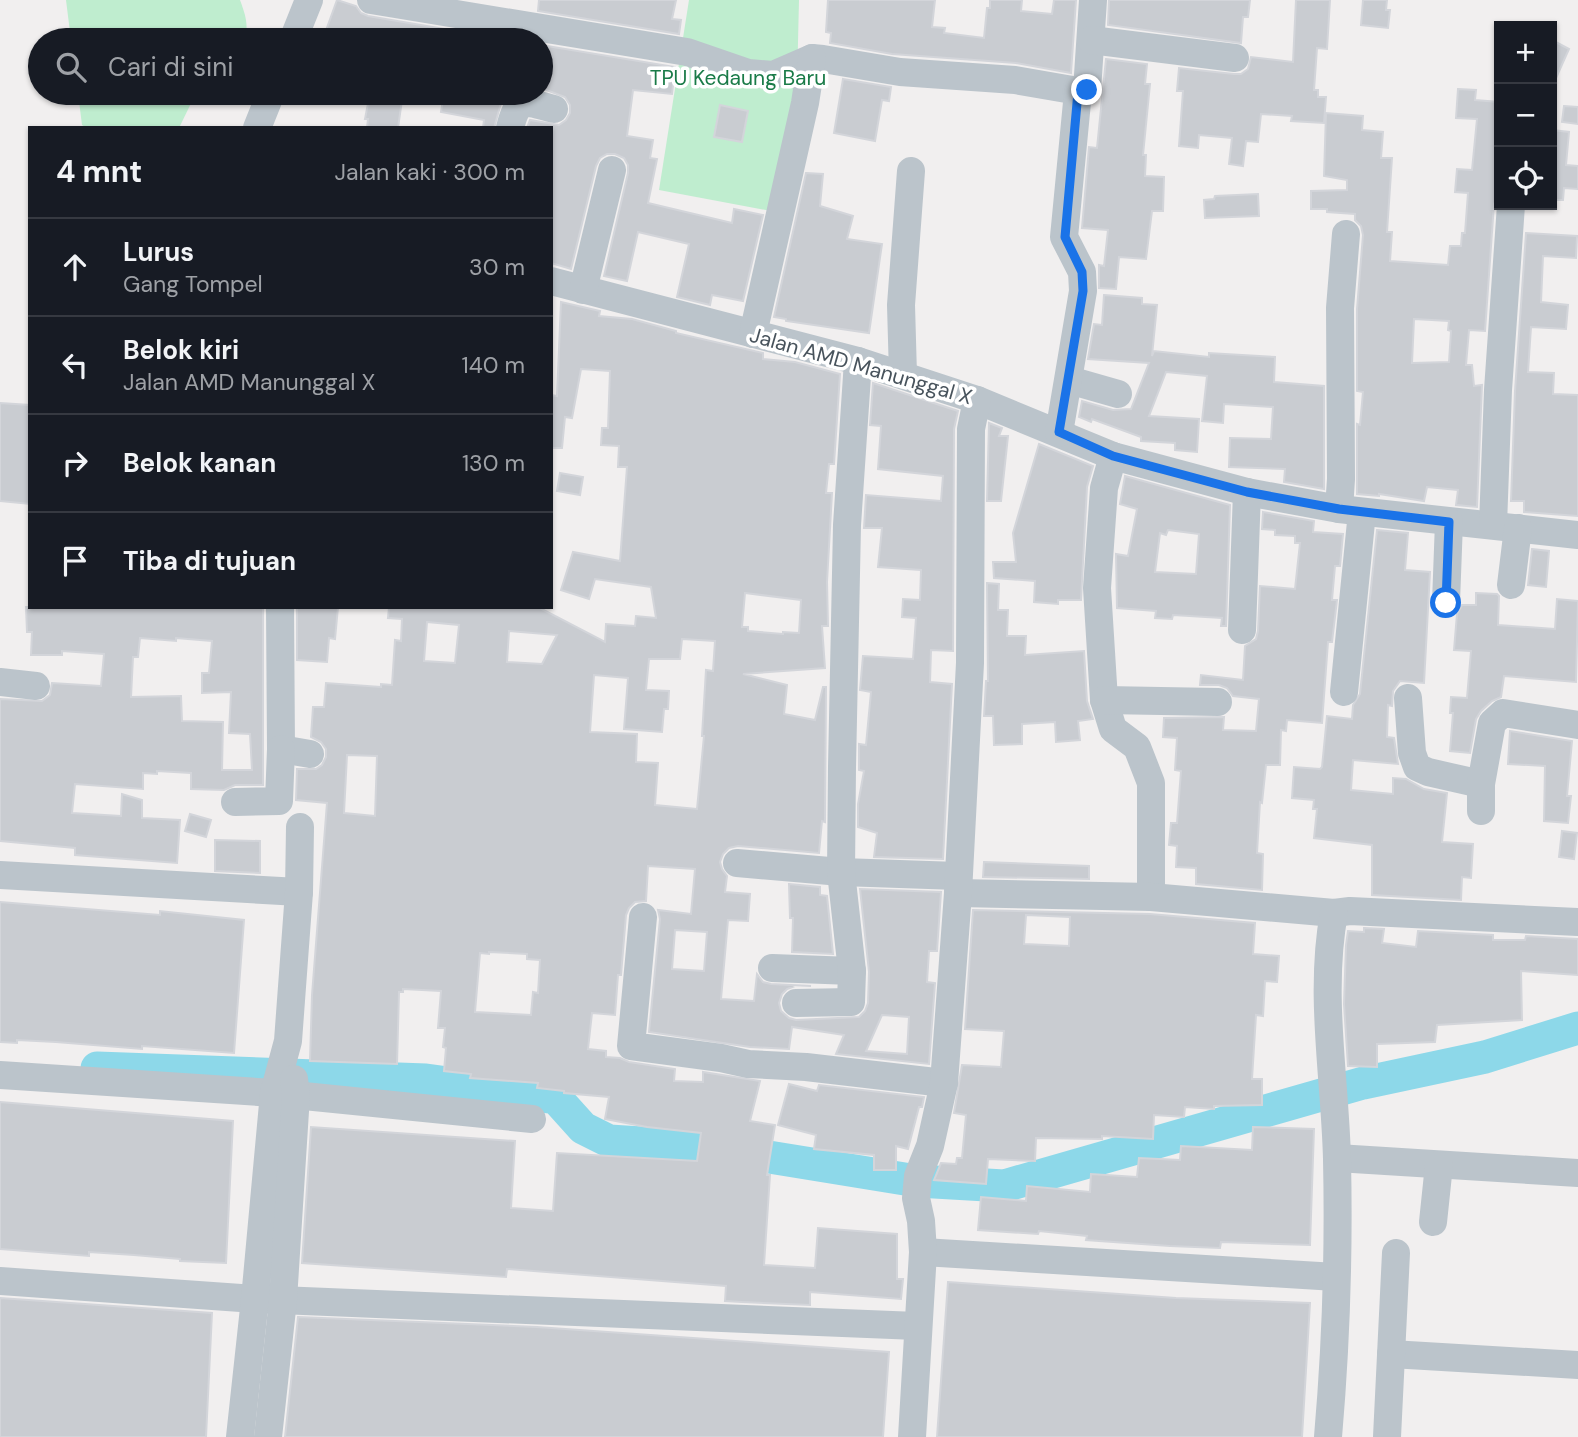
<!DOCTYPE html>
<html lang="id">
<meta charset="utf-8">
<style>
body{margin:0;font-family:"DM Sans",sans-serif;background:#20242c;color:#f1f3f6}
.controls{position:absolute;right:21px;top:21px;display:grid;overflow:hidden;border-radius:0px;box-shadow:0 2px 5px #0004}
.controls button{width:63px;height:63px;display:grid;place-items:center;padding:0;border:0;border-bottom:2px solid #363941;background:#171b24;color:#f1f3f6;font:35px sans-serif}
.stop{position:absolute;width:21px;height:21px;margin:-16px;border:5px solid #1a73e8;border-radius:50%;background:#fff}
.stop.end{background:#1a73e8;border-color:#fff;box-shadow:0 2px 7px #0008}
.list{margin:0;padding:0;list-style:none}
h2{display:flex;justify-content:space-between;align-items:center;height:91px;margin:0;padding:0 28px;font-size:30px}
h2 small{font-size:23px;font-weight:400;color:#9ea1a6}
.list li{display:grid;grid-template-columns:46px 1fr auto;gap:21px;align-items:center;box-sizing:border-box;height:98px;padding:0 28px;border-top:2px solid #363941}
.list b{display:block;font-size:26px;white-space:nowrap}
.list p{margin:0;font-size:23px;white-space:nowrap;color:#9ea1a6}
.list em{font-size:23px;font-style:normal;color:#9ea1a6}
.icon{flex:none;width:38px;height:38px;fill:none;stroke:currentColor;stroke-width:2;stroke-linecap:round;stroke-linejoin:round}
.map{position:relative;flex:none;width:1578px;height:1437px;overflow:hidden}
.search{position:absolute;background:#171b24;box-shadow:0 2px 5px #0004;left:28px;top:28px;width:525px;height:77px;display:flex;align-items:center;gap:18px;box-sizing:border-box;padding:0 24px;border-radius:38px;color:#9ea1a6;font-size:26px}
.panel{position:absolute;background:#171b24;box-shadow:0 2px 5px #0004;left:28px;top:126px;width:525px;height:483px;border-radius:0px}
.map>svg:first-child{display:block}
.green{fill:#bfedcf}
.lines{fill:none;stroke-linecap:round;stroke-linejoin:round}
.river{stroke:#8dd8e9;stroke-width:33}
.building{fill:#c9ccd1;stroke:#d3d5da;stroke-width:2;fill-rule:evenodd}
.minor{stroke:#bbc4cb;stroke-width:28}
.route{stroke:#1a73e8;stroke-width:9}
.labels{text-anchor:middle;stroke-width:7;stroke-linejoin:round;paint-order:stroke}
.park-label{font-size:21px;fill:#1a7b48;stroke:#fff}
.street-label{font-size:21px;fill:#48535c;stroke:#fff}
</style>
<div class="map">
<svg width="1578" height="1437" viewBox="0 0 1578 1437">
<rect width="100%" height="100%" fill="#f1efef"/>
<g class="green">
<path d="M66,0h174c5,14 9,24 5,40h-174z"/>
<polygon points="689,0 799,0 797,84 771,211 659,190"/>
<polygon points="78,93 196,93 179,128 87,128 82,125"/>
</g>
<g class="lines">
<polyline class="river" points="97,1068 426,1080 556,1098 583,1128 609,1141 707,1147 917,1181 1004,1186 1363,1083 1485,1057 1578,1028"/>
</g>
<g class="building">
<polygon points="337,0 356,6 361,13 368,16 492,37 492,40 379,40 354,31 351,40 338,40 324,36"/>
<polygon points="539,0 676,0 672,19 681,20 679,34 538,11"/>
<polygon points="828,0 935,0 932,27 945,28 944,33 984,38 987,8 990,8 990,0 1022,0 1021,11 1052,14 1054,0 1076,0 1071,73 1016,63 892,54 830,43 831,33 826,32"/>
<polygon points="1109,0 1250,0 1248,17 1243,17 1241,43 1108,25"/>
<polygon points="1296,0 1330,0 1327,49 1317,48 1314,90 1318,90 1318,97 1326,97 1324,123 1291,121 1292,116 1261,114 1258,142 1246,141 1243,166 1229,164 1232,138 1199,135 1198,148 1179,146 1183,91 1177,91 1179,68 1234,74 1241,74 1248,69 1251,57 1293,62"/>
<polygon points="1363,0 1387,0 1386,10 1390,10 1388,28 1361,25"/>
<polygon points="1552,40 1569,49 1552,87"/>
<polygon points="541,45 675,67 672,94 633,90 627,136 653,140 650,158 657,159 648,203 732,223 734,209 763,215 743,301 712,295 710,305 677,297 689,244 638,232 627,281 604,276 628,173 628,165 624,158 615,154 607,154 600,158 596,166 571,269 551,263 551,128 527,128 530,120 559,125 566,120 570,113 570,105 565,97 541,88"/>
<polygon points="1106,59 1147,64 1145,84 1150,84 1143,155 1146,155 1145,176 1164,177 1163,211 1152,211 1146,259 1119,257 1116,289 1099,288 1099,265 1104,266 1108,230 1082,228 1089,147 1097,148"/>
<polygon points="843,79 891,87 889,101 882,100 875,141 834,133"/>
<path d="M1458,89l18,1 -1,10 24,2v92l-5,10 -9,127 -16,-1 -3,35h6l2,21 8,-1 -5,122 -21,-2 2,-15 -31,-3 -3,14 -45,-7v2l-22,-2v-70l3,1 3,-33 -6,-1v-82l6,-74 -2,-9 -6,-6v-6l-28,-2v-3h-16v-18l36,-1v-10l-23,-4 2,-63 37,3 -1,14 21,2 -2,26h11l-5,74h5l-2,29 58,4 2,-19h11l1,-13h3l3,-40 -13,-1 2,-23 15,1 5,-51 -21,-1zM1414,319l35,2 -1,9 3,1 -2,31 -37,1z"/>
<polygon points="370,93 403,93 398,128 367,128 368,119 365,119"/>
<polygon points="444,93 510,93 501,103 494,128 483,128 484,120 441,112"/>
<polygon points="720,105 748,111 742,142 714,137"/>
<polygon points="1564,106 1578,107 1578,124 1562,122"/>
<polygon points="1552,130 1569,132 1566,165 1578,166 1578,189 1564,188 1563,200 1552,200"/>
<polygon points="806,173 823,174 820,206 853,216 847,239 882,244 869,333 786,321 786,319 774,317"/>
<polygon points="1258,194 1259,216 1205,218 1204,200 1214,199 1215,196"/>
<polygon points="1526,233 1577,236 1576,258 1543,256 1541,302 1568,305 1566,329 1531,327 1528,372 1554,373 1553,394 1578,395 1578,516 1524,512 1524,501 1511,501 1515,391"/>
<polygon points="1104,295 1142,298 1142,304 1157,305 1152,356 1154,351 1209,357 1209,353 1275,357 1274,382 1324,386 1324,489 1284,482 1285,469 1229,467 1230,438 1271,439 1273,407 1224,404 1223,423 1202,421 1207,376 1166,372 1149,416 1199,419 1197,452 1175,450 1175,443 1141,441 1141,437 1092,419 1091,422 1079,417 1082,401 1113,410 1131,409 1149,363 1088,359 1094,324 1102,325"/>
<path d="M561,302l39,9 -1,5 33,3 44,12v2l87,20v6l32,3 45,12 -6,90h-5l-3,29h6l-5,89 1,44h-6l3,42 -82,6 44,11 -3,29 31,6 8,-33h3l-1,135 -3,-1 -3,32 -81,-7 -9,2 -6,6 -3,8 2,7 5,7 -2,16 25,2 -2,27 -20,-1 -7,79 33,2 3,-27 6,8 8,2 40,2h-16l-8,3 -5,5 -3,9 2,8 8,7 7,2 63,-3 6,-6 3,-8 1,-31 -9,-83 81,3 -4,59h-8l-2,31 8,1 -6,81 -93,-10 8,-19 -52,-8 -3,22 -39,-2 -101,-15 11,-113 -2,-9 33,4 4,-45 -47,-3 -2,35 -11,1 -6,6 -3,7 -5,60h-3l-3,40 -23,-2 -4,36 18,2v6l14,1 9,4 46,7 -1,12 29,1v-10l57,9 -10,40 25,4 -8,50h3l-6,90 51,3 3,-40 79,6v45h6l-2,20 -91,-7v13l-68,-3 -17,-1 1,-15 -219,-17 -1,8 -204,-14 9,-136 204,14 -4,67 42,3 4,-58 140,8 4,-28 -54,-6 -42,-8 4,-22 -45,-4v-2l-27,-3 1,-5 -68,-5 1,-4 -27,-3 2,-23 -3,-1 2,-19h-7l3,-37 -38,-2v3h-4l-2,72 -87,-3 2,-66 15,-192 -31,-3 1,-31h19l6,-4 4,-8v-8l-5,-7 -10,-5 2,-30h11l2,-24 55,4v-3l11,1 3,-45 6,1 1,-22 -14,-1 1,-11h149l67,35 1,-18 29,2 1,-10 20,2 -5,-31 -56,-8 -6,20 -28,-9 12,-38 47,9 7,-94h-9l1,-21 -18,-1 1,-17h6l2,-57 -29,-2 -9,49 -7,-1 -3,31h-11v-53l6,1zM745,593l56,7 -2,33 -16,-1v2l-35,-3v-4h-6zM427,622l32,3 -4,38 -31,-2zM509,631l48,4 -15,29 -35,-2zM682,639l33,2 -2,30 -7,-1 -4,66h2l-7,73 -42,-4 3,-42 -22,-1 1,-28 -47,-2 4,-57 34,3 -4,51 38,3 2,-23h4l1,-18 -23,-1 3,-31h31zM347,755l30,1 -2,60 -31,-3zM675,930l32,2 -3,39 -32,-2zM489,952l38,2v5l13,1 -2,33 -5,-1 -2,23 -56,-3 5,-59 9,1zM882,1015l27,2 -2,37 -41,-3z"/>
<polygon points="873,383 958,411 954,429 953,651 931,650 930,682 952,684 943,859 874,857 877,833 858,827 858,804 864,771 859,770 859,744 866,745 871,692 860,690 863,656 913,659 916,618 902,617 903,599 920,600 921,570 878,567 882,528 864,528 866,495 941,501 943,476 878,469 881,426 870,425"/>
<polygon points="0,403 30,405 30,504 0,501"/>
<polygon points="989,423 1002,428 999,436 1008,436 1001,501 987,501"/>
<polygon points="1039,444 1093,466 1087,487 1081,600 1058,600 1058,604 1034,602 1035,581 994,578 993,562 1016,562 1013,533"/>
<polygon points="560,473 583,477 580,495 557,491"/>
<path d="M1125,476l105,29 -4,121h-5l1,-8 -49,-3 -1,4 -17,-1 1,-7 -39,-3 -1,-54 12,2 9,-47 -17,-5zM1168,530l31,4 -3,40 -41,-2 5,-39 6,2z"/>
<polygon points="1263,512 1314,521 1313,532 1343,534 1340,566 1335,566 1332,600 1337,600 1332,642 1328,642 1322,723 1287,720 1286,731 1281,730 1280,765 1266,765 1262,803 1260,802 1257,853 1263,854 1262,890 1196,884 1196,868 1176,867 1177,846 1169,845 1171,823 1177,823 1181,771 1175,770 1177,738 1163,737 1164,718 1224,717 1223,730 1256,731 1259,699 1233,696 1227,688 1219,685 1200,685 1201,675 1243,680 1245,646 1256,639 1258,631 1260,586 1295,589 1300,543 1295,543 1295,536 1275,535 1275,530 1262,529"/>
<polygon points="1377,530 1408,533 1405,570 1430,572 1424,683 1400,681 1393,691 1392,706 1388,705 1387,737 1394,738 1398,764 1353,760 1351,790 1393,794 1393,778 1406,779 1424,789 1447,793 1442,842 1473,844 1471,878 1462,877 1461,900 1372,895 1372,845 1314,838 1317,809 1313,809 1314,800 1292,798 1294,767 1320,769 1322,767 1327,716 1352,719 1353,705 1360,694"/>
<polygon points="1532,549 1549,551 1546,587 1528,585"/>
<polygon points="987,583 999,584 998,610 1008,610 1007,636 1026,636 1025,655 1084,651 1087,701 1093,719 1078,721 1080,740 1056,742 1055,722 1022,724 1022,744 994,745 993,716 984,716 986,681 988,681"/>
<polygon points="1476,593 1497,594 1499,596 1498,625 1555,629 1557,599 1578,601 1576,682 1504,676 1501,697 1492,701 1481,711 1476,719 1470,753 1450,751 1453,713 1450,713 1451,697 1467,698 1471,651 1454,650 1457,614 1462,605 1476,605"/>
<path d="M26,607h237v178h-28l-11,5 -33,-1v-16l-34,-2v3l-14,-1v16l-68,-5 -3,29 49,3 1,-22 20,6v18l38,2 -3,43 -102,-8v-7l-75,-7v-142l42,2 8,-6 2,-12 49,3 3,-32 -42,-3v4h-31l1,-23h-5zM140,638l36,3v-3l36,3 -3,32h-7v20l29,-1 -2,41 21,1 2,36h-30l1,-48 -41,-1 -1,-25 -50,1 2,-40h5z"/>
<polygon points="297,607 338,607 335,639 329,638 327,662 297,660"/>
<polygon points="1510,731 1572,741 1567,796 1571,796 1568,823 1544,821 1545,766 1508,764"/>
<polygon points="190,814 211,820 206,837 185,831"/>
<polygon points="1562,831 1577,833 1574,859 1559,857"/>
<polygon points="215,840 260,841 260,873 215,871"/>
<polygon points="984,862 1089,866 1089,879 983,877"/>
<polygon points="789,884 820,887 820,895 827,896 833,954 792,952 793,918 790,918"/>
<polygon points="0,902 160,915 160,911 244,920 234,1053 142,1046 142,1049 56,1042 17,1040 17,1043 0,1042"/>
<path d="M973,910l177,4 105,9 -2,31 26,2 -2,26 -12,-1 -2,35 -7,-1 -4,64h10v26l-48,1v3l-29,-2 -1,10 -30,-2 -1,24 -51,-3v3l-66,-1 -1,23 -47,-2 -2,25 -52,-4 7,-17 15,1 1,-6h5l4,-43 -12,-2 8,-48 39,2 3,-36 -39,-2zM1026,915l44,2 -1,29 -45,-2z"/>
<polygon points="1364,928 1384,929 1382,943 1416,947 1418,931 1493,935 1493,940 1525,940 1526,936 1578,939 1578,975 1521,971 1522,1020 1437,1025 1435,1042 1377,1044 1377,1067 1348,1066 1344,1004 1346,945 1348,931 1364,932"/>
<polygon points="789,1084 817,1091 819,1085 924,1097 922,1107 919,1107 908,1149 896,1146 896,1170 874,1170 874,1155 814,1149 816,1135 778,1125"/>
<polygon points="0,1102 233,1121 226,1263 180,1261 180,1259 134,1255 89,1252 89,1256 0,1249"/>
<polygon points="1253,1127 1314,1129 1310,1245 1221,1242 1220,1248 1170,1246 1086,1240 1087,1236 1039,1231 1038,1234 978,1230 981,1197 1026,1201 1027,1186 1090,1192 1091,1174 1137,1177 1139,1158 1180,1160 1181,1146 1252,1150"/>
<polygon points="948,1282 1176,1298 1310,1303 1302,1437 937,1437"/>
<polygon points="0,1298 212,1313 206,1437 0,1437"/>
<polygon points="298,1317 537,1327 889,1352 883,1437 285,1437"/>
</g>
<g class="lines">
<g class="minor">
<polyline points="371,0 687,52 748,73 773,75 812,58 823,59 900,72 1015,80 1084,92 1087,90 1093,0"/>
<polyline points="293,40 309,0"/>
<polyline points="1091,40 1235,58"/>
<polyline points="257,128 271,93"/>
<path d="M510,128c8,-33 16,-26 44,-19"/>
<polyline points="551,281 858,361 977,400 1113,456 1247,492 1339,509 1578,535"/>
<polyline points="583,290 612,170"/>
<polyline points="753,334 805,103 812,58"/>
<polyline points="903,375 901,305 911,171"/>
<polyline points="1069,380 1118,394"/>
<polyline points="1059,433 1083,291 1082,272 1064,237 1078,92"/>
<polyline points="1113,456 1104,488 1097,588 1104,700 1113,729 1137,747 1151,783 1151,897"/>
<polyline points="1339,509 1341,479 1340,308 1346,234"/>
<polyline points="1493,525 1498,390 1511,205"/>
<polyline points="1511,585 1518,528"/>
<polyline points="1446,602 1449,522"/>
<polyline points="280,607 281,749 310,754"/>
<polyline points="1242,630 1247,492"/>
<polyline points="0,682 36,686"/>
<polyline points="1344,692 1362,512"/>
<polyline points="1408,698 1412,753 1417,767 1428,772 1481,784"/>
<polyline points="1104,700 1218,702"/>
<polyline points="235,802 279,801 281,749"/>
<polyline points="1481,811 1481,784 1492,723 1503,713 1578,725"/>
<polyline points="737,863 841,872 958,876"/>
<polyline points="0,875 299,892"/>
<polyline points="958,893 1151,897 1334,913 1350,911 1578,922"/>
<polyline points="643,917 631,1046 721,1058 748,1064 806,1067 944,1083"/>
<polyline points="772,968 852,971"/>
<polyline points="796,1003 851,1002 852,971 841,872 842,767 847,525 858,361"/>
<polyline points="0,1075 274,1093 532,1119"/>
<polyline points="1337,1158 1578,1173"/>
<polyline points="1433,1222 1439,1165"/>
<polyline points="923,1252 1336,1277"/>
<polyline points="0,1281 255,1299 917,1326"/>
<polyline points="1391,1354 1578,1365"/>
<polyline points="240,1437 255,1299 274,1093 288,1041 299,892 300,827"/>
<polyline points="268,1437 283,1300 296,1095 294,1079"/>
<polyline points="912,1437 923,1252 921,1221 916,1198 918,1176 930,1146 944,1083 958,893 970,663 971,429 977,400"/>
<path d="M1328,1437c8,-92 11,-186 9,-278 -2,-81 -18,-166 -3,-246"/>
<polyline points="1387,1437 1396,1253"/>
</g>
</g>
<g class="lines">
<polyline class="route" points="1087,90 1078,92 1065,237 1082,272 1083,291 1059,432 1113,456 1247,492 1339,509 1449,522 1446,603"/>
</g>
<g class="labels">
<g class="park-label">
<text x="738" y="85">TPU Kedaung Baru</text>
</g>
<g class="street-label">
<text transform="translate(861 366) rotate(16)" y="7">Jalan AMD Manunggal X</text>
</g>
</g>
</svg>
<div class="controls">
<button>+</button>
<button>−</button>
<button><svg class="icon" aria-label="locate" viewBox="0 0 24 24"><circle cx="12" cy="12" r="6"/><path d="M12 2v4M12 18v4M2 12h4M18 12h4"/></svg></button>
</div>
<div class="stop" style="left:1446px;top:603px"></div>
<div class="stop end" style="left:1087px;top:90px"></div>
<div class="search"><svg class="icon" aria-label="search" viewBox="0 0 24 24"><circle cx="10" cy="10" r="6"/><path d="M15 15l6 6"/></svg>Cari di sini</div>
<section class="panel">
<h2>4 mnt<small>Jalan kaki · 300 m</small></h2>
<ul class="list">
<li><svg class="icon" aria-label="ahead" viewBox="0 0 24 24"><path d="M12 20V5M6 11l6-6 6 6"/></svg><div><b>Lurus</b><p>Gang Tompel</p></div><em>30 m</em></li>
<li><svg class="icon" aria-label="left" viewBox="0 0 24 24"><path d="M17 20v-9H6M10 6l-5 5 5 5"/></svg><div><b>Belok kiri</b><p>Jalan AMD Manunggal X</p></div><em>140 m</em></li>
<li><svg class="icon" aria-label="right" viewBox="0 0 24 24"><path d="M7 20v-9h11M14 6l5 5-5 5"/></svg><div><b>Belok kanan</b></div><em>130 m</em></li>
<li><svg class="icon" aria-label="arrive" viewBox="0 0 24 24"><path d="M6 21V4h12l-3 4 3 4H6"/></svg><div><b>Tiba di tujuan</b></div></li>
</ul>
</section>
</div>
